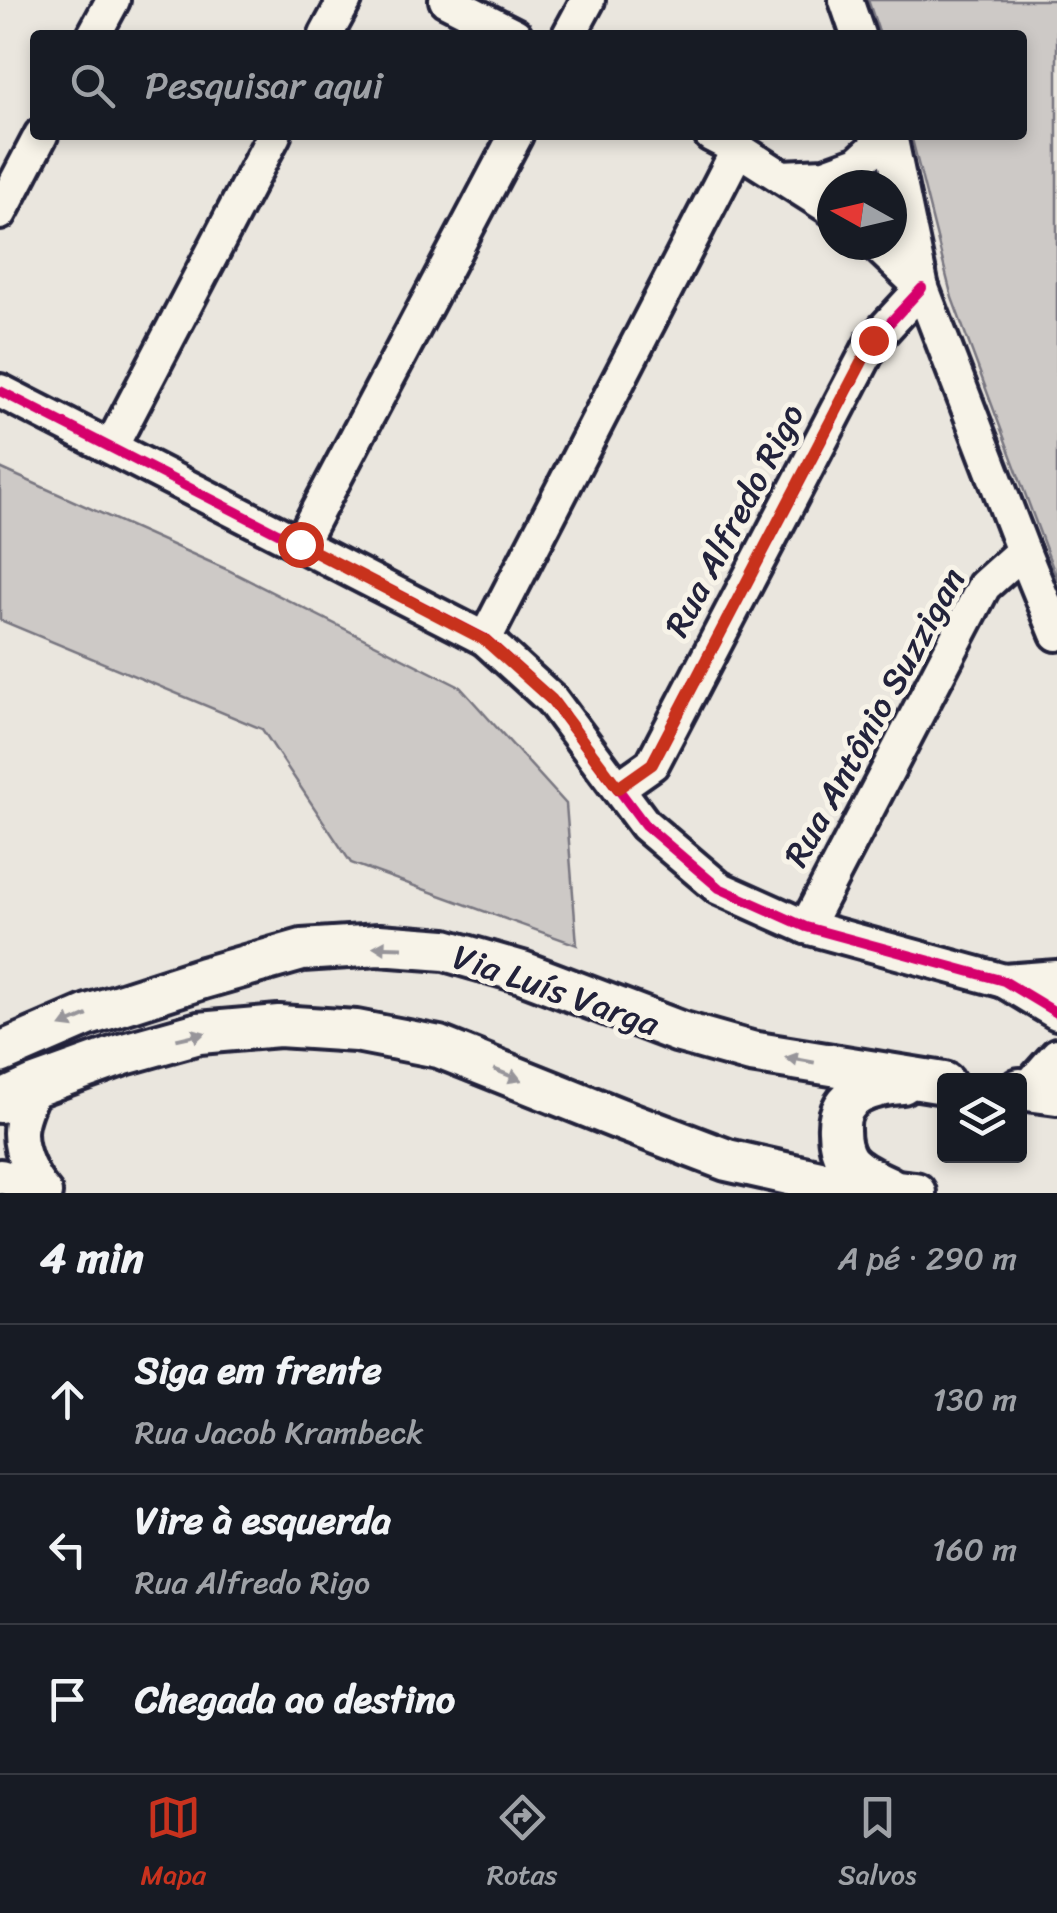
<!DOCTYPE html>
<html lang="pt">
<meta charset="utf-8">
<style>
body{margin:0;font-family:Sriracha,sans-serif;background:#242831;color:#f1f3f6}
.controls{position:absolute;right:30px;bottom:30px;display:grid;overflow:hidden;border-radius:10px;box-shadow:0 5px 15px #0003}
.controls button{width:90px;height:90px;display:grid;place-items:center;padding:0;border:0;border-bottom:2px solid #363941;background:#171b24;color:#f1f3f6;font:50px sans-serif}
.compass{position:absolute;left:817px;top:170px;width:90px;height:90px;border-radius:50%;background:#171b24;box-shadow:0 5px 15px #0003;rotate:278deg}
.stop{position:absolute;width:30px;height:30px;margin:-22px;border:8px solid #c8321e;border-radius:50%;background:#fff}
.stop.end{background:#c8321e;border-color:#fff;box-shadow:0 2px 10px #0008}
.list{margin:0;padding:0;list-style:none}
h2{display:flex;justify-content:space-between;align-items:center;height:130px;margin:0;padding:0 40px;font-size:42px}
h2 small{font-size:32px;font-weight:400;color:#9ea1a6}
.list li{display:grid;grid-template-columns:65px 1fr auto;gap:30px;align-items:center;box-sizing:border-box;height:150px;padding:0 40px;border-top:2px solid #363941}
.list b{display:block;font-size:38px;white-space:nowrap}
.list p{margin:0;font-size:32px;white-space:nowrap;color:#9ea1a6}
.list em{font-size:32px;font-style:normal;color:#9ea1a6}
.icon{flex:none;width:55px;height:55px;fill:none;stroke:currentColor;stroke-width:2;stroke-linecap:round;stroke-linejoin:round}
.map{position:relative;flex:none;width:1057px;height:1193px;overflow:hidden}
.search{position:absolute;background:#171b24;box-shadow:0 5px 15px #0003;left:30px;right:30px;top:30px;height:110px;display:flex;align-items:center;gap:25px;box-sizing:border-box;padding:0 35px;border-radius:10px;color:#9ea1a6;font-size:38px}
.sheet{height:580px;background:#171b24}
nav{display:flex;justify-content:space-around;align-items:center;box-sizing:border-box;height:140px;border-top:2px solid #363941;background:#171b24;font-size:28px;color:#9ea1a6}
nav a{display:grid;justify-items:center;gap:5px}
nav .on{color:#c8321e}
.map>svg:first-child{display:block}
.green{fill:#cdc9c6;stroke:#787680;stroke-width:2.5}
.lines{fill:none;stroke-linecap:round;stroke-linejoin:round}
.minor-casing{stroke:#22223b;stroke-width:40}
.major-casing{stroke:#22223b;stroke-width:48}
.minor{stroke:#f7f3e8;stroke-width:32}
.major{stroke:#f7f3e8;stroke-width:40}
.cycleway-casing{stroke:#f7f3e8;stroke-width:16}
.cycleway{stroke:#d6006c;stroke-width:10}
.oneway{fill:#97959a}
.route{stroke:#c8321e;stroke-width:12}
.labels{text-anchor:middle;stroke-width:10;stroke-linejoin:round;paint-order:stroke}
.street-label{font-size:35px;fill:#22223b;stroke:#f7f3e8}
</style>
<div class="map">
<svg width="1057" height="1193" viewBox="0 0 1057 1193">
<rect width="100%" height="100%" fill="#eae6de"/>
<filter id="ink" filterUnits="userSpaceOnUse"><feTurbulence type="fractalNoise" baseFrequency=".01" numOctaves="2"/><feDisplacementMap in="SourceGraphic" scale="20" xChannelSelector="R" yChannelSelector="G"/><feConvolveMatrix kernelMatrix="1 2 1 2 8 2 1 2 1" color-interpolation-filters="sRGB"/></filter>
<g filter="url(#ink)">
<g class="green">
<polygon points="868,0 1055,0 1057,11 1057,579 952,298 911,135 1022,135 1022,35 880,35"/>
<polygon points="0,468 228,570 460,687 566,804 577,945 351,863 262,729 0,620"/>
</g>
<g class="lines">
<g class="minor-casing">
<g id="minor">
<polyline points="446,0 515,35"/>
<polyline points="846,0 858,35"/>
<polyline points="94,35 113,0"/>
<polyline points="326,35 345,0"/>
<polyline points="569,35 588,0"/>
<polyline points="711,135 738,149 832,209"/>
<polyline points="890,135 922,288"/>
<polyline points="782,177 825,175 858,163 889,135"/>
<polyline points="0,213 41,135"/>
<polyline points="877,245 922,288 1023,551 1057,634"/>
<polyline points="0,391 485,639 552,700 645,825 719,888 806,927 1004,981 1057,1013"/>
<polyline points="111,447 274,135"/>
<polyline points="300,544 516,135"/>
<polyline points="485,639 738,149"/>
<polyline points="618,788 652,764 873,341 922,288"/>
<polyline points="806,927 984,586 1023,551"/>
<polyline points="1004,981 1057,977"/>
<path d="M35,1086c-6,15 -15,31 -15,47 0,20 12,46 25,60"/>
<polyline points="1026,1090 1057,1055"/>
<polyline points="0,1176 39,1187"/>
</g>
</g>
<g class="major-casing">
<g id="major">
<polyline points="0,1053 88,1015 203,978 302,950 379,945 445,950 522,972 680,1032 751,1052 944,1083"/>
<polyline points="1020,1089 1057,1094"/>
<polyline points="0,1102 35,1086 124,1054 199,1033 279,1026 356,1031 439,1047 617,1118 727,1160 829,1183 915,1193"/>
<path d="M888,1187c-14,-7 -31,-13 -41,-26 -6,-9 -8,-21 -8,-31 -2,-37 34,-45 63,-47"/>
</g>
</g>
<use href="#minor" class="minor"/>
<use href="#major" class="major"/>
<g class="cycleway-casing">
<g id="cycleway">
<polyline points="0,391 485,639 552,700 645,825 719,888 806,927 1004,981 1057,1013"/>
<polyline points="618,788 652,764 873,341 922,288"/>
</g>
</g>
<use href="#cycleway" class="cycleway"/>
</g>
<defs><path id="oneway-solid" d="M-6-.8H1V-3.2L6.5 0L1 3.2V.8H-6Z" transform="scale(2.5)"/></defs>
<g class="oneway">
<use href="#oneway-solid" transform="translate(388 947) rotate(-178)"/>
<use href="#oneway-solid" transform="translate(74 1021) rotate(157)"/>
<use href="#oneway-solid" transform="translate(191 1036) rotate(-13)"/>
<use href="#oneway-solid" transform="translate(800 1060) rotate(-170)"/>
<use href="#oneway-solid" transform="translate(508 1075) rotate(22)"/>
</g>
</g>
<g class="lines" filter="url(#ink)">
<polyline class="route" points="300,544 485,640 552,700 618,788 652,764 873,340"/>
</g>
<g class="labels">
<g class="street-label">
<text transform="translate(734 520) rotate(-62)" y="12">Rua Alfredo Rigo</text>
<text transform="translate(874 717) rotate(-61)" y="12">Rua Antônio Suzzigan</text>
<text transform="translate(556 990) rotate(19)" y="12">Via Luís Varga</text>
</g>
</g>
</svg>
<div class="controls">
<button><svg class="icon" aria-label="layers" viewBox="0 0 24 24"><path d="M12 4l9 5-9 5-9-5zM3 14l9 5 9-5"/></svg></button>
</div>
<svg class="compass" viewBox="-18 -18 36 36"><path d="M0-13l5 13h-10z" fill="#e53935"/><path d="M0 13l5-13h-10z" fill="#9ea1a6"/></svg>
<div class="stop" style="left:300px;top:544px"></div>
<div class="stop end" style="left:873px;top:340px"></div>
<div class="search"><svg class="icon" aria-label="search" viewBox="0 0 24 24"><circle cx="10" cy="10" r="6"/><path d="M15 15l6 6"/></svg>Pesquisar aqui</div>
</div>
<section class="sheet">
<h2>4 min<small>A pé · 290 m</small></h2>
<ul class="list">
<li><svg class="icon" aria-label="ahead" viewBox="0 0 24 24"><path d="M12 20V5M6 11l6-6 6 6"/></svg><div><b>Siga em frente</b><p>Rua Jacob Krambeck</p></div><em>130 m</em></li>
<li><svg class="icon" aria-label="left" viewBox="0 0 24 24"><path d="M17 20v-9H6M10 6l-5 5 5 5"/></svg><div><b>Vire à esquerda</b><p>Rua Alfredo Rigo</p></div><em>160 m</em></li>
<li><svg class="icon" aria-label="arrive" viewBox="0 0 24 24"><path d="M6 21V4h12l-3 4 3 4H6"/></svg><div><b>Chegada ao destino</b></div></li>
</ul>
</section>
<nav>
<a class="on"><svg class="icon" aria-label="map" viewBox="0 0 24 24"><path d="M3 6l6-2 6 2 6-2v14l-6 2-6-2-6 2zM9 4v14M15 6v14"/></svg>Mapa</a>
<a><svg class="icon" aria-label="directions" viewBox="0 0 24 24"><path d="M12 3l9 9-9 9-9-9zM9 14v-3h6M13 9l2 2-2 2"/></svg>Rotas</a>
<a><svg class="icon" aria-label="saved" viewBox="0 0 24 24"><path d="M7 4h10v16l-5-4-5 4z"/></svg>Salvos</a>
</nav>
